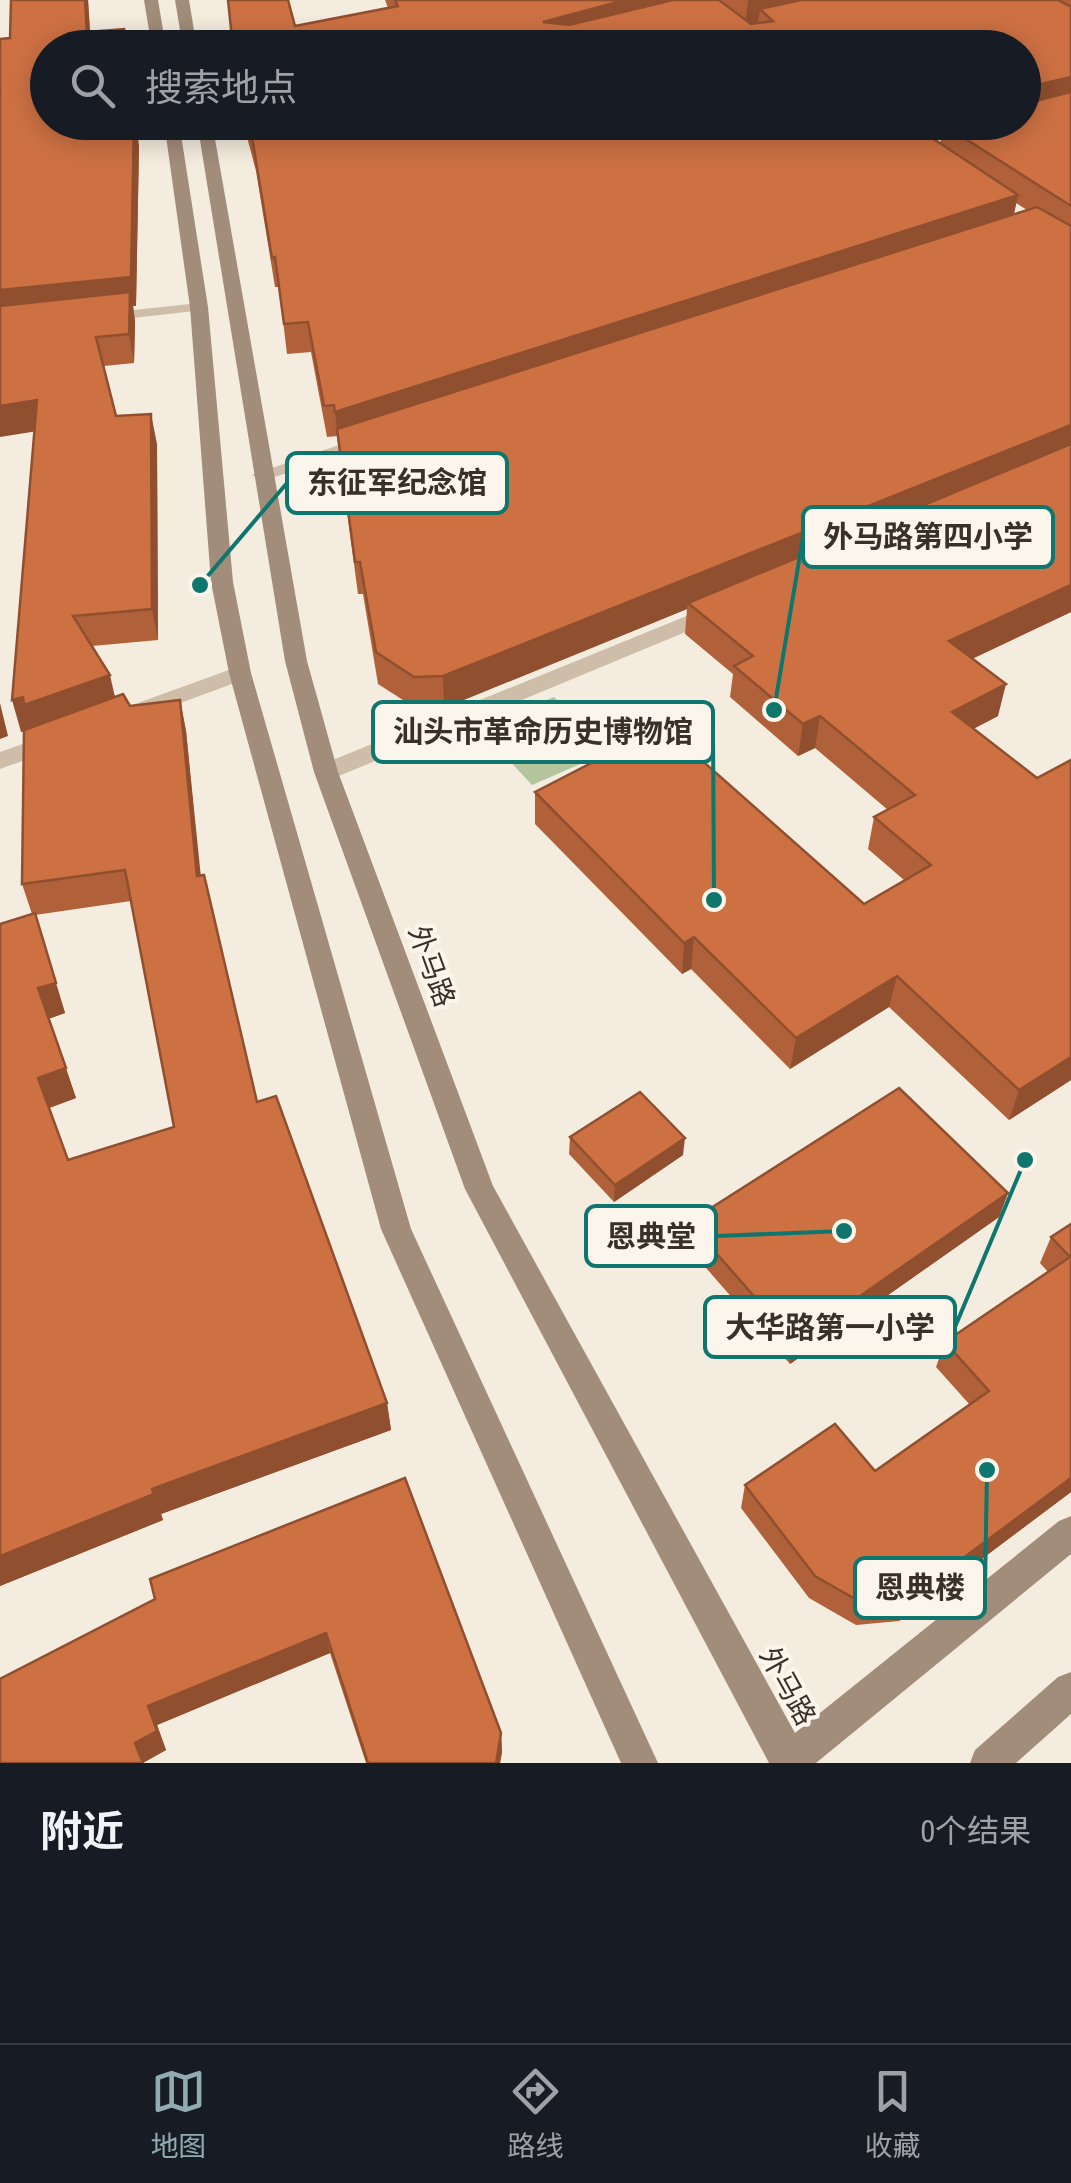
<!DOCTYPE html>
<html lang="zh">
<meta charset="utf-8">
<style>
body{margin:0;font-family:"Archivo Narrow","Noto Sans SC",sans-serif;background:#20242c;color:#f1f3f6}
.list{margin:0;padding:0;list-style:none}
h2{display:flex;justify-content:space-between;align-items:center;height:130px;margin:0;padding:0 40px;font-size:42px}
h2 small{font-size:32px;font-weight:400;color:#9ea1a6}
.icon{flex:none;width:55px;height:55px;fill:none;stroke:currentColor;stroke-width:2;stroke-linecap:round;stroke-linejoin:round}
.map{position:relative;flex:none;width:1071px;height:1763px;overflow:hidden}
.search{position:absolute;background:#171b24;box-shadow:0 5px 25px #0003;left:30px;right:30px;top:30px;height:110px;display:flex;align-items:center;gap:25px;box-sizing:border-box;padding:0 35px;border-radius:55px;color:#9ea1a6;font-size:38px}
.sheet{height:280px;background:#171b24}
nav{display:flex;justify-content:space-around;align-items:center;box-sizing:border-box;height:140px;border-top:2px solid #363941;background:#171b24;font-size:28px;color:#9ea1a6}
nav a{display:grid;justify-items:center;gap:5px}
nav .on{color:#91abb2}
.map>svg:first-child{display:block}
.green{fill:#b4c59d}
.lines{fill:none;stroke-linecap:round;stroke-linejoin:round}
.lane{fill:#cebda9;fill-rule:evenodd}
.street{fill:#cebda9;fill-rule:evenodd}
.secondary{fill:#a28c7a;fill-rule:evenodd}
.wall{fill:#b0613a;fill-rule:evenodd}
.shaded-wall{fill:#904f2f}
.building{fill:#cd7143;stroke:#904f2f;stroke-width:2.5}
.labels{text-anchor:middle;stroke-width:8;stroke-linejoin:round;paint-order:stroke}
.street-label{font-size:28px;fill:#3a3029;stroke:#fbf5eb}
.leader{fill:none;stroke:#0f766e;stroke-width:4}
.callout-dot{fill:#0f766e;stroke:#fbf5eb;stroke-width:4}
.callout{fill:#fbf5eb;stroke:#0f766e;stroke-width:4}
.callout-label{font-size:30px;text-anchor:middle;font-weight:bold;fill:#3a3029}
</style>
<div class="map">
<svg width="1071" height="1763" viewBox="0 0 1071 1763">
<rect width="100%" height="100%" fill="#f4ecde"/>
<polygon class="green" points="554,697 608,752 532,785 480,729"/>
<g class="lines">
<g class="lane">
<polygon points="221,122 243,122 206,134 200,130"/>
<polygon points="199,303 204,304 204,310 106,321 99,317 106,313"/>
</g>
<g class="street">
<polygon points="371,434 381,440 378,444 262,481 252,475"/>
<polygon points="716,604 727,611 724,616 334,778 326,780 314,772 318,766"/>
<polygon points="240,666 248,668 251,673 248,678 132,721 121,713 124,708"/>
<polygon points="56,732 64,734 68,740 64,746 0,769 0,752"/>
</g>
<g class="secondary">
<polygon points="144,0 158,0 166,48 152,48"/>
<polygon points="175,0 189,0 197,48 183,48"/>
<polygon points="164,122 179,122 208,307 233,582 251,673 411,1229 658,1763 621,1763 381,1229 229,673 211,582 190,307"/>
<polygon points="197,122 212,122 307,661 338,772 493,1186 795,1733 1059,1521 1071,1516 1071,1554 816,1763 769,1763 465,1189 314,772 285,661"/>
<polygon points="1071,1672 1071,1714 1016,1763 970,1763 975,1750 1058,1677"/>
</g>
</g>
<g class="wall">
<path d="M11,0h77l2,32 34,-3 3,19h-79l91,98 -3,160h-3l2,15 -1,42 -30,3 12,50 41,28 1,196 -66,6 23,51 15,9 50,-6 6,31 14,145 57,226 130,301 4,27 -230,84 2,6 -163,66 32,-672 -10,-30 2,-153 -3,1 13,-300 -24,-394zM131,901l43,226 -106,33 -19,-52 27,-10 -28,-79 17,-6 -30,-98z"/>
<path d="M385,0h686v612l-99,47 26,57 -25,13 64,49 34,-18v320l-62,40 -120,-113 -99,62 -99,-100 -9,5 -147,-150v-32l329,112 40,-24 -36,-31 6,-32 14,-7 -73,-62 -17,8 -68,-59 3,-23 -48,-40 2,-25 -243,99 -27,1 -39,-25 -15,-90h-5l-21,-158 -10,1 -16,-85 -24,2 -8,-67h-4l-19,-116 -13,-49h781v-74l-729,-22 93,-18zM942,134l-2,10 -10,-7zM1016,203l11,7 -14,5z"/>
<polygon points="570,1137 683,1155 614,1202 569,1154"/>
<polygon points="1008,1193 999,1217 790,1364 686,1245 689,1222"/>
<polygon points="1071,1224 1071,1492 899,1621 856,1625 809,1598 741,1508 745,1485 875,1471 970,1405 936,1367 945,1342 1048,1272 1040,1263 1051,1237"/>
<polygon points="405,1478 501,1733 502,1752 500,1763 366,1763 330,1653 157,1725 166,1750 144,1762 0,1763"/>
</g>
<g class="shaded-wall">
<polygon points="85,0 88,0 91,48 87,32"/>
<polygon points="625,0 694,0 547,48 543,22"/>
<polygon points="748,0 868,0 760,9 758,24 745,26"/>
<polygon points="1071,77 1071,103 1024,114 1024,88"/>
<polygon points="134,122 136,122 139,146 136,306 133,306 135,321 134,363 129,334 0,320 0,290"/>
<polygon points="922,122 990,122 944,125 942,134 920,140"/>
<polygon points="1018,195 1012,224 338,443 335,412"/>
<polygon points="37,400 44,430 0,437 0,406"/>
<polygon points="151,414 157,444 158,640 152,609"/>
<polygon points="1071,425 1071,453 688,603 687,609 444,708 443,676"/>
<polygon points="1071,585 1071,612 942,673 949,641"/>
<polygon points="110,675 117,706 21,732 12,700"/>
<polygon points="1006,684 998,716 944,744 952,712"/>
<polygon points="180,700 186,731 204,907 197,876"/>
<polygon points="0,703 8,736 0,739"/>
<polygon points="820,716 815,748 798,756 803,724"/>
<polygon points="35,913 65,1013 48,1019 38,988"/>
<polygon points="694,937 691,969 682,974 684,943"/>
<polygon points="897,976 889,1007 790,1069 796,1038"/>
<polygon points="1071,1057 1071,1080 1009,1120 1019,1090"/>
<polygon points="66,1068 76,1098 49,1108 38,1078"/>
<polygon points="685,1138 683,1155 614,1202 615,1185"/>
<polygon points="1008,1193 999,1217 790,1364 794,1342"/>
<polygon points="387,1403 391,1430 161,1514 163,1520 0,1586 0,1556 152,1489"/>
<polygon points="1071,1478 1071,1492 899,1621 908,1599"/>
<polygon points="326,1633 330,1653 157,1725 166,1750 143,1763 135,1743 148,1706"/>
<polygon points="501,1733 502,1752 500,1763 496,1763"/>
</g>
<g class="building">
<polygon points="11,0 85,0 87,32 124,29 126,48 48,48 48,122 134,122 131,277 0,290 0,39 10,38"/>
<polygon points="228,0 288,0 295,26 398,6 395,0 625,0 543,22 569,25 673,0 719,0 751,24 773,21 760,9 801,0 1058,0 1071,7 1071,77 1024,88 1024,48 229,48 227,38 232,38"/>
<polygon points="1071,92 1071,206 944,125 952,122 1024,122 1024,104"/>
<polygon points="247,122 908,122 1018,195 335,412 334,405 324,406 308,322 284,324 275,257 272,258 253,143"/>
<polygon points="1037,207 1071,226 1071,425 443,676 414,677 376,652 360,562 355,562 337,429"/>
<polygon points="130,292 129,334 96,337 116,416 151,414 152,609 73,616 110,675 24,705 23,697 12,700 37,400 0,406 0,306"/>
<polygon points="1071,444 1071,585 949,641 1006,684 952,712 1037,778 1071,760 1071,1057 1019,1090 897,976 796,1038 694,937 684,943 535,792 663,726 864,904 931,865 874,817 915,795 820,716 803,724 734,666 753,656 688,603"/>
<polygon points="123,694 130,706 180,700 197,876 204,875 257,1102 276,1096 387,1403 152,1489 154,1494 0,1556 0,924 35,913 56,983 38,988 66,1068 38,1078 68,1160 174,1127 125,870 22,884 24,730"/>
<polygon points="899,1088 1008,1193 794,1342 689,1222"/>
<polygon points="640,1092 685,1138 615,1185 570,1137"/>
<polygon points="1071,1224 1071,1478 908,1599 864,1604 815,1576 745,1485 835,1424 875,1471 989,1391 945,1342 1070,1257 1051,1237"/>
<polygon points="405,1478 501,1733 496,1763 368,1763 326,1633 148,1706 157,1731 135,1743 143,1763 0,1763 0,1679 155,1599 150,1579"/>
</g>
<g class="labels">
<g class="street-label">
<text transform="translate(432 966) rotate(70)" y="10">外马路</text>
<text transform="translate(788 1686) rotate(61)" y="10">外马路</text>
</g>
</g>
<path class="leader" d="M200 585L287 483M774 710L803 537M714 900L713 732M844 1231L716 1236M1025 1160L955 1327M987 1470L985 1588"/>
<g class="callout-dot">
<circle cx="200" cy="585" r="10"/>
<circle cx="774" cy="710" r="10"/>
<circle cx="714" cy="900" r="10"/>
<circle cx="844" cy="1231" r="10"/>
<circle cx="1025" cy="1160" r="10"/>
<circle cx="987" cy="1470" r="10"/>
</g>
<g class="callout">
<rect x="287" y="453" width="220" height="60" rx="10"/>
<rect x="803" y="507" width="250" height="60" rx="10"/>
<rect x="373" y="702" width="340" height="60" rx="10"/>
<rect x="586" y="1206" width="130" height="60" rx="10"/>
<rect x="705" y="1297" width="250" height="60" rx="10"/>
<rect x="855" y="1558" width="130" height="60" rx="10"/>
</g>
<g class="callout-label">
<text x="397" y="493">东征军纪念馆</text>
<text x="928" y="547">外马路第四小学</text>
<text x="543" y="742">汕头市革命历史博物馆</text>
<text x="651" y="1247">恩典堂</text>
<text x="830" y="1338">大华路第一小学</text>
<text x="920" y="1598">恩典楼</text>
</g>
</svg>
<div class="search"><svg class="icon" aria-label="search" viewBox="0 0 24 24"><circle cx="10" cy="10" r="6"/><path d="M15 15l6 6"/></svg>搜索地点</div>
</div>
<section class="sheet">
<h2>附近<small>0个结果</small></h2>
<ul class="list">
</ul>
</section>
<nav>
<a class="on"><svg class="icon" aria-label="map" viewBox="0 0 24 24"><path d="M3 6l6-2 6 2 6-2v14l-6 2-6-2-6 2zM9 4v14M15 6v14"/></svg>地图</a>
<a><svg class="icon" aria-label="directions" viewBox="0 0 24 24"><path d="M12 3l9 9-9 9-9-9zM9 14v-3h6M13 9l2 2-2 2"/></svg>路线</a>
<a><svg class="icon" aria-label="saved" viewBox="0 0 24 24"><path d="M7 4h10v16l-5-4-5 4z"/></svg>收藏</a>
</nav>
